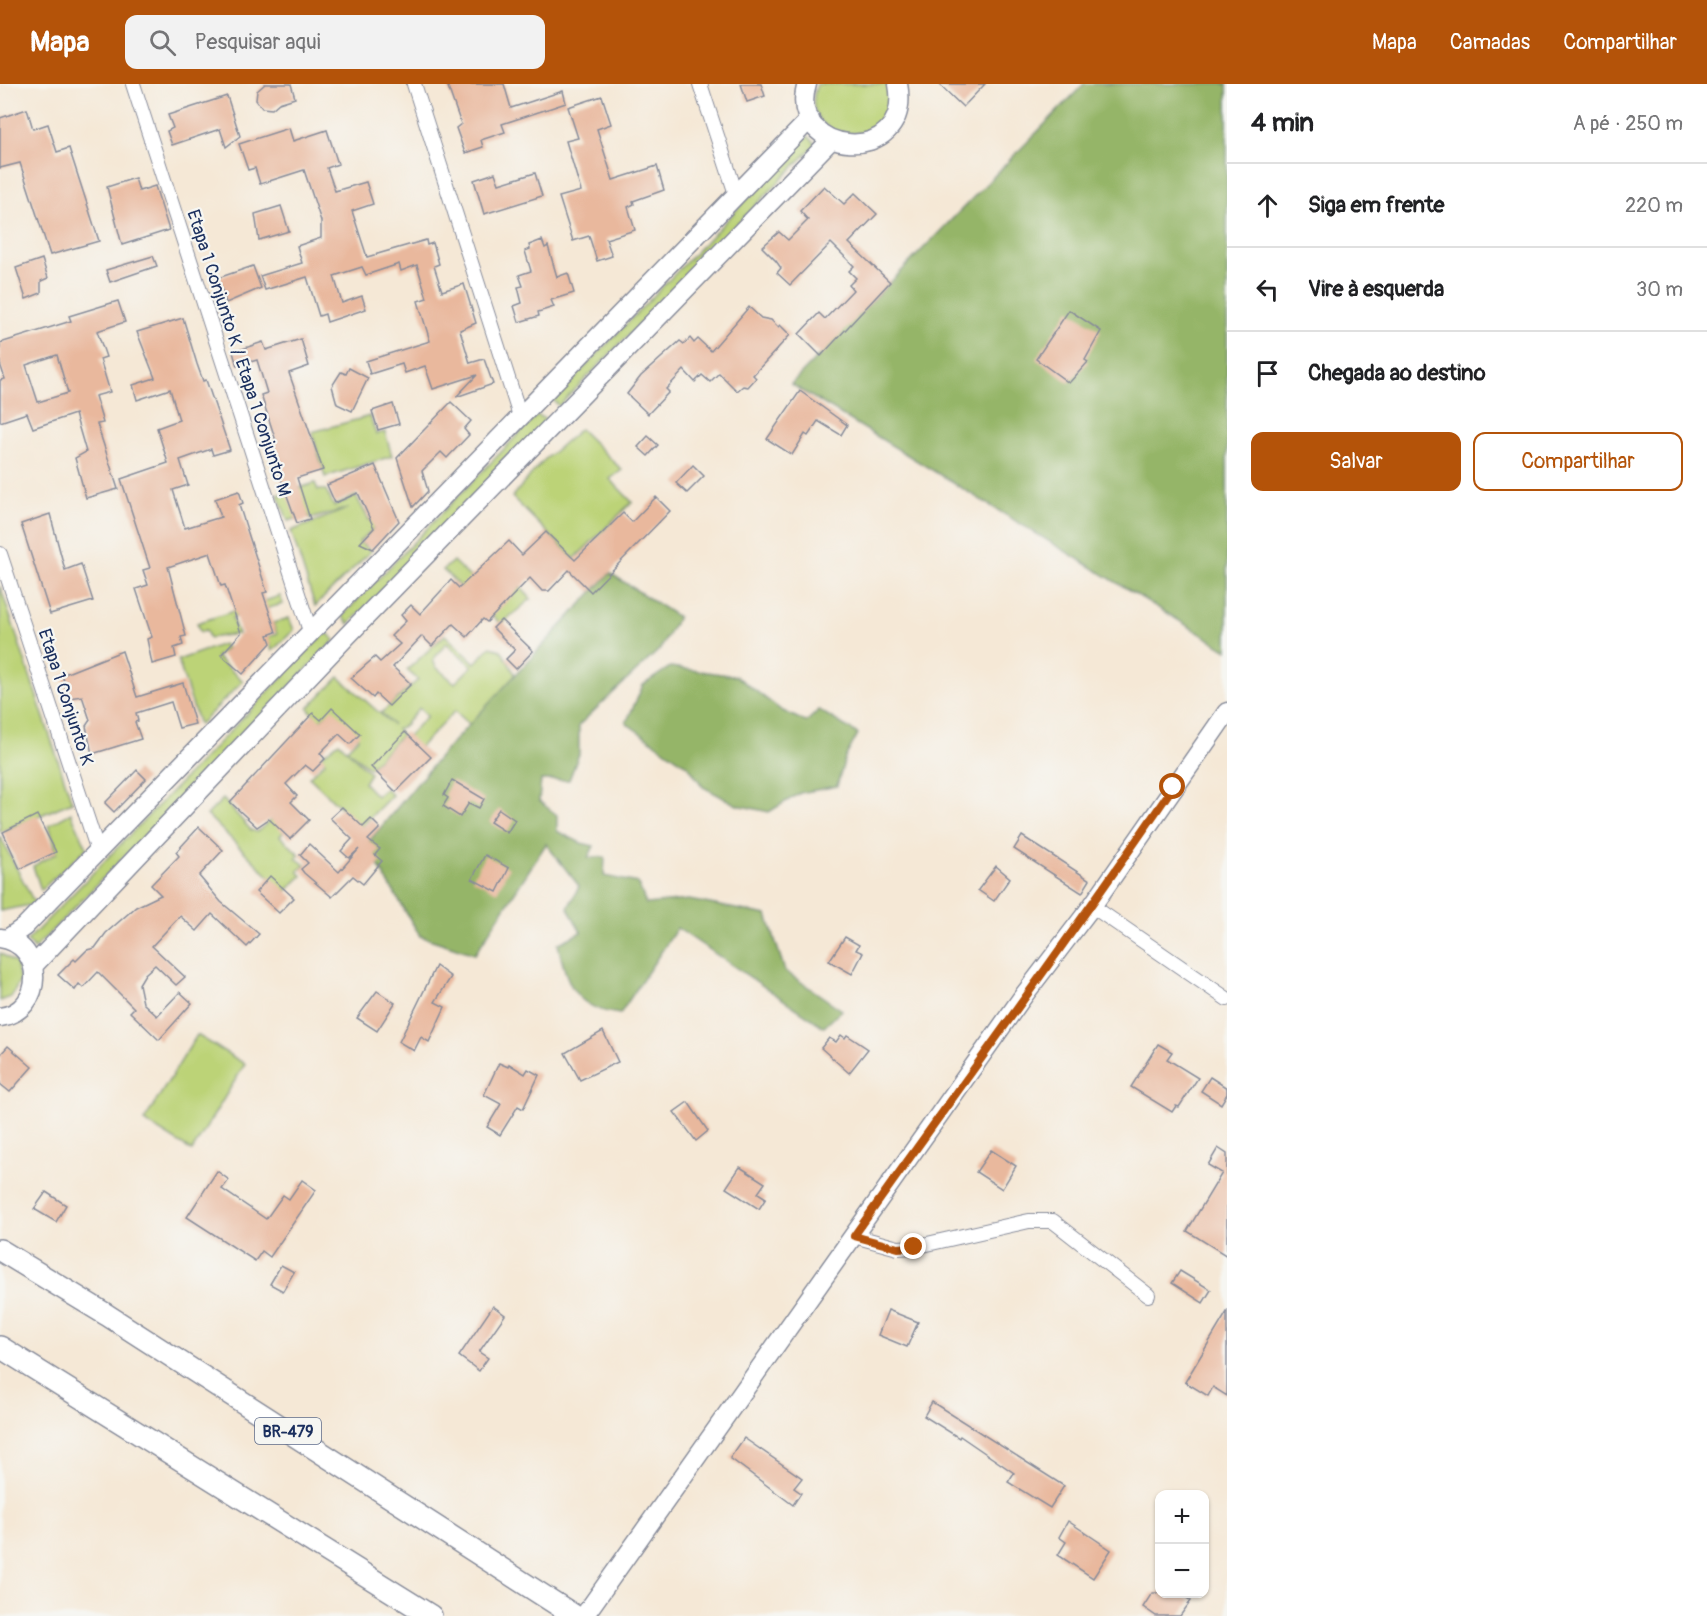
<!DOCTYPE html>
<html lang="pt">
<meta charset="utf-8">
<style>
body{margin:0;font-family:Pangolin,sans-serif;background:#f2f2f2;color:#202124}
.controls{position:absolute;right:18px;bottom:18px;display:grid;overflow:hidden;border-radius:12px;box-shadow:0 2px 4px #0004}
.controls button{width:54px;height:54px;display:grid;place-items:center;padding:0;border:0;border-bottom:2px solid #e0e0e0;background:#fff;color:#202124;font:30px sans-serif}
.stop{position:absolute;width:18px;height:18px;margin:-14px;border:4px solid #b45309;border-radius:50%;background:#fff}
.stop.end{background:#b45309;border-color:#fff;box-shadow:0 2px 6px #0008}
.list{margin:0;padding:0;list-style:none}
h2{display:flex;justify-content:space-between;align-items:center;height:78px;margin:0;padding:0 24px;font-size:26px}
h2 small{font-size:20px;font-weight:400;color:#757577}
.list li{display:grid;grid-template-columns:39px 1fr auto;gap:18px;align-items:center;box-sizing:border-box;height:84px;padding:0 24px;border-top:2px solid #e0e0e0}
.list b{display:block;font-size:22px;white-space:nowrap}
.list em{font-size:20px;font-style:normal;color:#757577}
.actions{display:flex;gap:12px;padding:18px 24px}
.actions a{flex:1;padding:14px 0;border:2px solid #b45309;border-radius:12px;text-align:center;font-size:21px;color:#b45309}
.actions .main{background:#b45309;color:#fff}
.icon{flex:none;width:33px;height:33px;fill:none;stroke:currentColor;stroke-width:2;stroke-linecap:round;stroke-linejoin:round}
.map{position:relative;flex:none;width:1227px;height:1532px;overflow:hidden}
header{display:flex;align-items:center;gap:36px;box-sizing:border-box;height:84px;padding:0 30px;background:#b45309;color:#fff}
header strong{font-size:28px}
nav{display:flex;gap:33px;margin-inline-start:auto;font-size:21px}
.search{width:420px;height:54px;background:#f2f2f2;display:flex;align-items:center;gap:15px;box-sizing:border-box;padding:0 21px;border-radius:12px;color:#757577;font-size:22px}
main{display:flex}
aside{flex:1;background:#fff}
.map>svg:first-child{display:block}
.green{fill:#bcd377;stroke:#6c816a;stroke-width:1.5;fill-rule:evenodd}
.forest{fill:#95b568;stroke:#587263;stroke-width:1.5}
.building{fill:#e9b89d;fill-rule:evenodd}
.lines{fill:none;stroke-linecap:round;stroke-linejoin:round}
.street-casing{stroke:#888c9a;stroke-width:16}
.secondary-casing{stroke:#888c9a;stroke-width:21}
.primary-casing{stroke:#888c9a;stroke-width:24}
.street{stroke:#fff;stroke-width:14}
.secondary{stroke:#fff;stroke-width:18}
.primary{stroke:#fff;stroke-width:21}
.route{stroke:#b45309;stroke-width:8}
.labels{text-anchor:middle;stroke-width:4.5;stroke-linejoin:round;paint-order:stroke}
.shield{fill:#f6f6f2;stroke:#5d6b8a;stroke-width:1.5}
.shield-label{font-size:16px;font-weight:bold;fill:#1b2f5e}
.street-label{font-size:18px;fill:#1b2f5e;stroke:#f6f6f2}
</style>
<header>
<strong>Mapa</strong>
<div class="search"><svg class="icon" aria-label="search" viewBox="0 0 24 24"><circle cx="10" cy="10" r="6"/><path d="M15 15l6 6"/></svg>Pesquisar aqui</div>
<nav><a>Mapa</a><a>Camadas</a><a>Compartilhar</a></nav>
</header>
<main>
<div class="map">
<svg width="1227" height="1532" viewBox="0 0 1227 1532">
<rect width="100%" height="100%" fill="#f6f6f2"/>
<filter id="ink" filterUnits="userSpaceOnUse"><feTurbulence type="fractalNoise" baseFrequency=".0167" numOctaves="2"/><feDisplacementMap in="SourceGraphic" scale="12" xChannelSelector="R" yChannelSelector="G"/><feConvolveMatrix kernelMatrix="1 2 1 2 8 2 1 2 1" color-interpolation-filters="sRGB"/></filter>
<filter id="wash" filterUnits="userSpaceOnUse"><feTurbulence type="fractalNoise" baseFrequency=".008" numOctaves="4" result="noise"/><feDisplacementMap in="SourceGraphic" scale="24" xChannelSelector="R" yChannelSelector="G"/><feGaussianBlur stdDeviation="1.35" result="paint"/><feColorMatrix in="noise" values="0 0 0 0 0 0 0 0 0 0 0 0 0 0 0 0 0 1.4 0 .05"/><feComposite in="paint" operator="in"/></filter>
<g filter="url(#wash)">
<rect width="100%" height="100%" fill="#f5e8d6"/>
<g class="green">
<path d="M817,0h70c26,64 -95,67 -70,0z"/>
<polygon points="808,52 816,60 559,322 553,316"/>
<polygon points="537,331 545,335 545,339 349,540 342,532"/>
<polygon points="370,332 376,350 385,348 392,372 325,393 312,348"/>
<polygon points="580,345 622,386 610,395 632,418 574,475 512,413 542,378"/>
<polygon points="315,399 318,406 326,406 334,422 356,412 369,436 388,431 359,458 371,467 315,522 291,447 349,424 310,435 309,431 288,437 278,411"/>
<polygon points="453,477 491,513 499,524 521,503 531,515 501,540 443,486"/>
<polygon points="0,502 72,718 0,748"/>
<polygon points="280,512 283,520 232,534 238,550 209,554 206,546 200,548 197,539"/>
<polygon points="289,534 294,546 272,567 268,553 277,550 273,539"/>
<polygon points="326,548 335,556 34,865 27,857"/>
<path d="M445,551l30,28 15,-16 11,3 15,26 -46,49 -15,-14 -37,38 -11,-12 20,-21 -8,-8 -15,18 -7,3 5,6 -33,33 -22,-19 11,-11 -27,-27 -12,10 -11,-13 31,-31 54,48 -12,-12 37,-33 -11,-10zM446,559l26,23 -17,17 -19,-16 -3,-7z"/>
<polygon points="223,560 227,564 216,573 243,597 199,641 178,576"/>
<polygon points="339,658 370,689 364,699 376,712 386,704 392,711 361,743 309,693 325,678 321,672"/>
<polygon points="223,715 251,746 257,748 274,733 287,744 280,752 300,771 296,774 305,781 298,787 302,792 285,808 207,731"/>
<polygon points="71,729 87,764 41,806 33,782 57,769 49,741"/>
<polygon points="0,752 35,820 0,827"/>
<polygon points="0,869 16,879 20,897 11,913 0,917"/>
<polygon points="197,951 245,980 192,1067 144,1037"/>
</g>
<g class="forest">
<polygon points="1084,0 1227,0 1227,566 791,300"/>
<path d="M610,489l68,44 -18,32 -81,76v29l-10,26h-28l-2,21 18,14v16l24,12 13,3 -6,12 17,-1 -1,19 34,7 8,21 43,-4 78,15 18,56 57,39 -18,17 -147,-99 -57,86c-46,-5 -53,-30 -62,-70l23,-12 -13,-24 11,-22 -33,-42 -71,110 -55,-18 -54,-91 75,-90z"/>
<polygon points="670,583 736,592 781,626 806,638 819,626 858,650 845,674 837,702 800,709 769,728 737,721 703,703 689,683 626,639 643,601"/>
</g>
<g id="blocks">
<g class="building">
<polygon points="265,0 291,0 295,14 279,19 272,25 262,24 256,16 257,7"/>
<polygon points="447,0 504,0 511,24 563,7 566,19 502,40 505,48 481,56 483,63 465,69 456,44 461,40"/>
<polygon points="741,0 761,0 765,12 747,18"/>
<polygon points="939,0 985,0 963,23"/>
<polygon points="227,12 240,52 226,63 220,45 172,61 167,47 173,44 168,31"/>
<polygon points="602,12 611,40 597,45 613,96 657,82 664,106 633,117 634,120 628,123 635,146 606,155 612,172 597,177 589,152 573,157 559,113 581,107 566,57 578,54 568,23"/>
<polygon points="27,25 33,45 48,40 57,68 69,64 99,157 50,171 20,79 0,84 0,34"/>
<polygon points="289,44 293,57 327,46 338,80 327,84 335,107 366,98 373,120 352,127 367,173 426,156 427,161 433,159 439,180 434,182 442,207 464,200 476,239 460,246 470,279 484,275 493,300 456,313 477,291 433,305 425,282 405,289 402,280 370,290 366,277 430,257 418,217 427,214 417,181 401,187 399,180 366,191 362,183 334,192 342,219 362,212 366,225 327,238 325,230 319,232 307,193 265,206 260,192 302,179 297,162 321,154 321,137 304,86 260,100 255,84 248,86 239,60"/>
<polygon points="495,89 499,100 535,89 542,112 484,130 474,96"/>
<polygon points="135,94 139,107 155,102 169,146 122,161 107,103"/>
<polygon points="824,102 844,120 855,109 877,130 849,159 890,198 821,272 799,250 819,229 825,235 853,206 849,201 856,194 849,187 854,182 831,159 790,201 777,189 781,184 776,177 762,163 779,148 788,156 808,136 800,127"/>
<polygon points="281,122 289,147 259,156 255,130"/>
<polygon points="542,156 545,164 548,162 557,193 568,189 574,209 551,216 554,223 538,228 539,232 519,238 514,222 522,219 518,203 523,202 519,191 531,187 525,167 530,165 529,161"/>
<polygon points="153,172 157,182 110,198 106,186"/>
<polygon points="42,175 48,194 41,197 41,209 26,215 16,184"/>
<polygon points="253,182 261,204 226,219 218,194"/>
<path d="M118,217l7,21 -28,9 9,26 -6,2 10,33 -15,4 8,27 -6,1 21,65 -32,9 -11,-40 11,-6 -11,-38 -42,14 -6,-15 -27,9v-42l5,-1 -5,-15v-21l71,-22 -2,-5zM57,271l11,38 -30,9 -12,-37z"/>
<polygon points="749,223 761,234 771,236 778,243 780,241 790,251 753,291 756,294 748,303 743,302 737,307 719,289 710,298 702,291 695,298 684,286 666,305 669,308 648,330 627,310 641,292 680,257 684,260 690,254 694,259 698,255 711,267"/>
<polygon points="1069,226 1101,247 1085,276 1088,278 1069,299 1036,275"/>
<polygon points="183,234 197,280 203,297 206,296 230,366 213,371 211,365 180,376 188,401 173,406 185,444 221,433 215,415 239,407 243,419 239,421 267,508 263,509 276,548 268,551 271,559 243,590 221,571 241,549 225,501 221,502 210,469 168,483 186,552 181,553 183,561 174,564 176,573 152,580 147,555 152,553 136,505 148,501 143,486 150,484 121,395 168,379 157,344 179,336 170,305 137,316 133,301 155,294 137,248"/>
<polygon points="301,255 309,282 289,289 323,386 297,394 310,435 297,439 278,387 271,359 276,357 261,311 267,309 257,276 237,282 233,268 263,258 266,266"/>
<polygon points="349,284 368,294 352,327 337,320 332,302 341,288 346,290"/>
<polygon points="800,307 847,341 841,351 818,337 808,352 805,350 792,371 767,355"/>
<polygon points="451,318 471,337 464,345 469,351 447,374 441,368 422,387 428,407 413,423 397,374"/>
<polygon points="393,320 399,340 378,346 372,327"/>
<polygon points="648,352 658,361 648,372 638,363"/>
<polygon points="375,381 399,437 373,465 360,459 374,444 358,409 335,419 327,401"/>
<polygon points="693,381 704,392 687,409 676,399"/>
<polygon points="656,413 670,427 591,508 569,486 549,507 542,507 530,494 487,538 483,535 467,553 453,540 432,562 422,552 393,583 411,600 389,622 376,610 373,614 351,594 375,573 380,578 400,560 391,552 406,537 401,531 411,521 420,530 451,496 459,504 509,457 522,471 546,448 575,476 623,429 632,438"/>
<polygon points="50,430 65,486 81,480 93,517 50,530 21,440"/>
<polygon points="501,536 533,567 516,585 506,575 515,566 493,544"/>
<polygon points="122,567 137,613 183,599 195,640 179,644 171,618 136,629 138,637 135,638 141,655 92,670 86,642 90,636 82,612 69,614 62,591"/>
<polygon points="332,624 360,650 350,660 339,650 320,669 325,675 313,687 305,681 286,700 297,712 291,718 309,736 290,755 269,735 257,743 230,718 313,629 321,636"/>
<polygon points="405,648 431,673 396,708 371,683"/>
<polygon points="137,686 146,695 114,728 105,719"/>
<polygon points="452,696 484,715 479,724 469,719 460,733 443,722 448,714 444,711"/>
<polygon points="342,723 363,743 371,735 380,744 368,756 380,765 375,771 382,777 363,800 353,792 332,813 304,789 301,785 308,779 300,771 309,760 339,788 359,765 349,774 341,767 352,755 330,734"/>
<polygon points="499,725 515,736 507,749 490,738"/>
<polygon points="37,731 56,768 20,785 3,748"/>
<polygon points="199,743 223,766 199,792 221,818 259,850 247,863 212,830 197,847 180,832 152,862 185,893 176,901 155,881 145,890 139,900 143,919 157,932 180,908 192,919 159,956 130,928 134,924 98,888 83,904 79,900 75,906 58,891 74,875 76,877 87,866 95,864 106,849 136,823 161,811 151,801 179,772 176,768"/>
<polygon points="1022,752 1090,796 1082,809 1014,765"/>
<polygon points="485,771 509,784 497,808 472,795"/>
<polygon points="996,782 1010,794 994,817 978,806"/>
<polygon points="270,792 294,814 279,829 256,808"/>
<polygon points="845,853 859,861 856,866 863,869 852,890 829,877"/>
<polygon points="436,882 451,893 435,918 445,923 429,958 421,953 414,967 399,958"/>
<polygon points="377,907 395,919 377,947 357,934"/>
<polygon points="603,947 618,978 580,996 565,969"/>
<polygon points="841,951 845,954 847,951 868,965 849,989 821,964 829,954 836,958"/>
<polygon points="1158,960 1172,968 1167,975 1198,994 1179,1023 1176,1022 1172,1028 1131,1003"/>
<polygon points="8,962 32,983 10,1008 0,1000 0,971"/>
<polygon points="499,979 508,983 509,980 525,990 528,985 539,991 523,1025 518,1022 500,1051 487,1043 501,1020 484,1011"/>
<polygon points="1210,993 1227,1004 1227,1010 1221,1020 1201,1007"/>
<polygon points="688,1018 708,1047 696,1057 674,1028"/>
<polygon points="1218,1064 1227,1070 1227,1172 1187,1147 1222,1089 1208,1081"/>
<polygon points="991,1066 1016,1082 1002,1105 976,1088"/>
<polygon points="740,1083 765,1099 758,1109 766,1114 759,1125 726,1104"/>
<polygon points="217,1087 229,1096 222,1105 266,1135 283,1111 289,1115 302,1096 316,1106 270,1173 262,1167 255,1177 187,1133"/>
<polygon points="46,1108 66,1121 56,1138 34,1125"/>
<polygon points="281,1181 294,1188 283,1207 270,1200"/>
<polygon points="1180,1187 1211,1206 1203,1219 1172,1199"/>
<polygon points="493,1222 505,1231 479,1268 488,1274 479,1287 459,1272"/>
<polygon points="888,1226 918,1238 907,1263 878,1251"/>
<polygon points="1227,1228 1227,1312 1213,1303 1208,1312 1185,1298"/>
<polygon points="932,1318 1064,1402 1050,1424 1008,1398 1014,1389 960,1352 959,1354 924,1332"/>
<polygon points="744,1354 802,1394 794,1404 801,1409 793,1421 730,1374"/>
<polygon points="1068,1437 1111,1466 1093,1494 1058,1471 1066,1458 1059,1453"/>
<polygon points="1152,1509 1179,1509 1191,1517 1180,1532 1156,1532 1143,1523"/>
</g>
</g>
</g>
<g filter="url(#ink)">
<use href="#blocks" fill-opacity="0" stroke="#888c9a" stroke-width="1.5"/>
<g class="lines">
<g class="street-casing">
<g id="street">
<polyline points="133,0 311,550"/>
<polyline points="414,0 520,332"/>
<polyline points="700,0 736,110"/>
<polyline points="0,470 98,767"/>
<polyline points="1092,822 1227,915"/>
<polyline points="854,1152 898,1164 914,1163 1029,1137 1053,1137 1148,1211"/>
</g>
</g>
<g class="secondary-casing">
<g id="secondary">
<path d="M807,0c-23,72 107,86 91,0"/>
<path d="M0,854c46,6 45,73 0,79"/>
<polyline points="7,855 24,843 810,35"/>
<polyline points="34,881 347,552 831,56"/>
<polyline points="584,1532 1024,911 1092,822 1227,628"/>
</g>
</g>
<g class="primary-casing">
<g id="primary">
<polyline points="0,1166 107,1231 575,1532"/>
<polyline points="0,1263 431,1532"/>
</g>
</g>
<use href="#street" class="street"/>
<use href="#secondary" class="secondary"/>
<use href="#primary" class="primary"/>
</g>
</g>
<g class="lines" filter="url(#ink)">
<path class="route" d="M914,1163l-16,1 -44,-12c106,-150 216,-297 319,-449"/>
</g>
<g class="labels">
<rect class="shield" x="255" y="1334" width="66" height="26" rx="4.5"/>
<g class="shield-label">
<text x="288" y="1353">BR-479</text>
</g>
<g class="street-label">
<text transform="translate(239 269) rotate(72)" y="6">Etapa 1 Conjunto K / Etapa 1 Conjunto M</text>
<text transform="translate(66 613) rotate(72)" y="6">Etapa 1 Conjunto K</text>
</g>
</g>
</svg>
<div class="controls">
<button>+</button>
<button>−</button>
</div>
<div class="stop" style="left:1173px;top:703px"></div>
<div class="stop end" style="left:914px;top:1163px"></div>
</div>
<aside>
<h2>4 min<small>A pé · 250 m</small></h2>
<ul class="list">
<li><svg class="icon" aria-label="ahead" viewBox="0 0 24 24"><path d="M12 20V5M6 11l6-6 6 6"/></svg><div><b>Siga em frente</b></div><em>220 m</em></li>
<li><svg class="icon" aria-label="left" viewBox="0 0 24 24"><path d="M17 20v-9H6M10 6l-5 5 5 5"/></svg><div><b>Vire à esquerda</b></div><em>30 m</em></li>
<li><svg class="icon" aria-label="arrive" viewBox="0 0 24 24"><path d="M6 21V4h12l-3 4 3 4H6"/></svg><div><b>Chegada ao destino</b></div></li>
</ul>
<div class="actions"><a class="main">Salvar</a><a>Compartilhar</a></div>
</aside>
</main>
